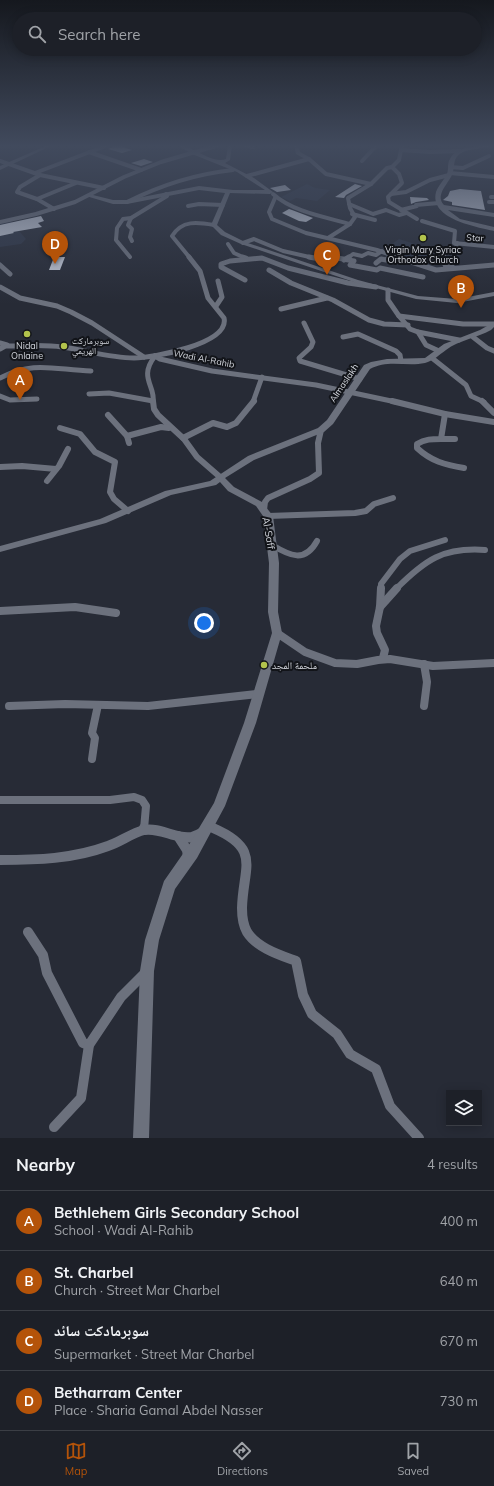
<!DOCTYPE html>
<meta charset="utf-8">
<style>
body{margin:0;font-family:Mulish,"Noto Naskh Arabic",sans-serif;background:#252830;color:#f1f3f6}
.controls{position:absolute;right:12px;bottom:12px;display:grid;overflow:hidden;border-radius:0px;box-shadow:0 2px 10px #0003}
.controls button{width:36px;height:36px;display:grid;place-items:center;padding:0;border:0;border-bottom:1px solid #3b3e45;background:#1d2028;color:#f1f3f6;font:20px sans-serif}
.you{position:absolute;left:204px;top:623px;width:14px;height:14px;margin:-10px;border:3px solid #fff;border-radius:50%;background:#1a73e8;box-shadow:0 0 0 6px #1a73e833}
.badge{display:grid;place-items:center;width:26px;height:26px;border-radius:50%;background:#b45309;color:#fff;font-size:13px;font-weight:700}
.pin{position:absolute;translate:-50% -33px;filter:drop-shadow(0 1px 2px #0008)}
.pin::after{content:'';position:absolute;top:21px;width:14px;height:12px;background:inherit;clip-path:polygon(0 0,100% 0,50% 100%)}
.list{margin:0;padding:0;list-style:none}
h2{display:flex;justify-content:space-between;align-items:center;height:52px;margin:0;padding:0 16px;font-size:17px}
h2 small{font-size:13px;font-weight:400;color:#a0a3a8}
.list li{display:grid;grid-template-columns:26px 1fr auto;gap:12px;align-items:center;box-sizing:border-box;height:60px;padding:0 16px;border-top:1px solid #3b3e45}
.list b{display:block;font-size:15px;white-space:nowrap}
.list p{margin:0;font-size:13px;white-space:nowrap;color:#a0a3a8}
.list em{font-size:13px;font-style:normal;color:#a0a3a8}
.icon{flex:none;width:22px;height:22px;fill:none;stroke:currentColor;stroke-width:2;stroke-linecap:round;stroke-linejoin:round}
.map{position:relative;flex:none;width:494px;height:1138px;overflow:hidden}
.search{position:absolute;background:#1d2028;box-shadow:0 2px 10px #0003;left:12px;right:12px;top:12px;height:44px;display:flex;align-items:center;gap:10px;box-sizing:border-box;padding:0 14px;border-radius:22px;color:#a0a3a8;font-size:15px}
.sheet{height:292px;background:#1d2028}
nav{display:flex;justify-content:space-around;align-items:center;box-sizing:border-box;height:56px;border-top:1px solid #3b3e45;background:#1d2028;font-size:11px;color:#a0a3a8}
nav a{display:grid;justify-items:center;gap:2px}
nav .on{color:#b45309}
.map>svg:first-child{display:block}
.built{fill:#2e3545}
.building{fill:#c2c8d5}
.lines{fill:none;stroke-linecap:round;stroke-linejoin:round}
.street-far4{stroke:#6c717d;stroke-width:4}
.street-far3{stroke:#6c717d;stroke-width:5}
.street-far2{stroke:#6c717d;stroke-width:6}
.street-far1{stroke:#6c717d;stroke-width:8}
.street{stroke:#6c717d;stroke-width:10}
.secondary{fill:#6c717d;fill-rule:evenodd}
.poi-dot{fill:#b2c34c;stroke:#121419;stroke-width:1.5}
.labels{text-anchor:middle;stroke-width:4;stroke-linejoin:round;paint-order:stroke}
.far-street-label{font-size:9px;fill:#d3d6dd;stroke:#121419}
.far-poi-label{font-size:9px;fill:#d3d6dd;stroke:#121419}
.street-label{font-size:10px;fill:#d3d6dd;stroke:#121419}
.poi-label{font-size:10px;fill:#d3d6dd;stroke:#121419;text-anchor:start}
</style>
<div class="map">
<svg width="494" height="1138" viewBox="0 0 494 1138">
<rect width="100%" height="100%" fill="#272b36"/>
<g class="built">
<polygon points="307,184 315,188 330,190 317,201 296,198 290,201 281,197"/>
<polygon points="10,220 26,239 21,244 0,247 0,222"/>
<polygon points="399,239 415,244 414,246 436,250 433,263 429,267 382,251"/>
</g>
<g class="building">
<polygon points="117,145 132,150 122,153 108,149"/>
<polygon points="144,159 153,162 141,166 131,163"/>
<polygon points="355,184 362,186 346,195 344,198 335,197"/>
<polygon points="285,185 291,190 277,192 270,188"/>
<polygon points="460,189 481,191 485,210 452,205 452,202 443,200 448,196 450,191"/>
<polygon points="410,197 427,198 429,200 416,202 411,204"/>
<polygon points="289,209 292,210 313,218 306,222 299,221 282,213"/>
<polygon points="41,216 44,221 38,223 42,227 13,232 14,233 0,236 0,225"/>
<polygon points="54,257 65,257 60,270 49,270"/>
</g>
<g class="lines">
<g class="street-far4">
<polyline points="244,145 253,147"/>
<polyline points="402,145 399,160 392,167 399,174 402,183 388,197 389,202 417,219"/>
<polyline points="401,150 430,152 460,151"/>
<polyline points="89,152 141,170"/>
<polyline points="0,161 40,175 104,188"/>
<polyline points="362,161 377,145"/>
<polyline points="450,167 463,168 489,156"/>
<polyline points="35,173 108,145"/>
<polyline points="450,173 494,177"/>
<polyline points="40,175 20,187 17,192 37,199 54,209"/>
<polyline points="247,176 309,159 326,174 371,184"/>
<path d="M273,194c20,18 52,23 77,30"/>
<polyline points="391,194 406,192 430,180 449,175"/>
<polyline points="491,197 494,197"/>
<polyline points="275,198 269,212 272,219 306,233 377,250 399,258"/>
<polyline points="37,199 76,183"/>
<path d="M127,202c34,-17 68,-28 106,-32"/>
<polyline points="489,202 494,202"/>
<polyline points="349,204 373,214 386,210 399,215 406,213"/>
<polyline points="188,206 199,204 223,205"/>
<polyline points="401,210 417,206 416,205 439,203"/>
<polyline points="352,214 375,220"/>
<polyline points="131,218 128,225 132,229 130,237 132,241"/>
<polyline points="422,221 455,231 454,243 494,247"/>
<polyline points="0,222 36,214 75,202 124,177 161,162 219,145"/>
<polyline points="328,238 350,224 355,217 350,208 348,198 371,184 387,168 392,167"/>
<polyline points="243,243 254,239 283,251 314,258"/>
<polyline points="228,244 234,253 245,258"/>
<polyline points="130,257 116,240 117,228 123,219 131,218 167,196 166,194"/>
<path d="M190,258l-18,-22c10,-16 25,-14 42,-11"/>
<polyline points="331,258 335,258"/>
<polyline points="348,258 353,254 362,256 368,253 376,255 382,251"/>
<polyline points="389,258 392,255"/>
<polyline points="444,258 444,253 455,252 457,243"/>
</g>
<g class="street-far3">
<polyline points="243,257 246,258"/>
<polyline points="309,257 325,260 332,257 354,261 350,265 377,270 380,268 423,277"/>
<polyline points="396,257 436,270 494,265"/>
<polyline points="444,257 445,265 452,265"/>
<polyline points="344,260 349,257"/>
<polyline points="376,263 381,259 386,260 390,257"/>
<polyline points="0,265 10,274"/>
<polyline points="269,270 291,283 333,300 369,320 384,324 408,325"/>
<polyline points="245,280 221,267 221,264 230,261 262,258 288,268 348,283 376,287"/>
<polyline points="0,287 20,298 57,306 71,312 92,323 144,357"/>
<polyline points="388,290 388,300 399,316 410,329 418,332 426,345 439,351"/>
<polyline points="216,306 222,297 218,281"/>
<polyline points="281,309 327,298"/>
<polyline points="399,316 463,324 494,324"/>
<polyline points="304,323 313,342 311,347 299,358 300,361 360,379"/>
<polyline points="418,332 459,340"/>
<polyline points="343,337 358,334 396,351 400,355 401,361"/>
<polyline points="473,337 487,348 494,351"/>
<polyline points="0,343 7,345 0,349"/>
<path d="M7,346c18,0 37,-2 55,1 24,3 47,11 72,11 18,0 96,-14 90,-40l-16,-20 -8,-27 -11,-14"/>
<polyline points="155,356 160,359 212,371 316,385 396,402"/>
<polyline points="432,358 466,385 471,396 484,402"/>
<path d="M0,378c33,-18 56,-8 91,-7"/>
<polyline points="89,394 109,393 153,401"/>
<polyline points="0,396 10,400 37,399"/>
<path d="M153,402c3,-16 -15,-24 2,-46"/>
<polyline points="253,402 262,377"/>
</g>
<g class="street-far2">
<polyline points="153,401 154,409 158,415 184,439 197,457 220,477"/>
<polyline points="392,401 445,414 494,422"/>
<polyline points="482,401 494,413"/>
<path d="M445,414l-4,25c-9,0 -16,0 -24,5v4c14,13 28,17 47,20"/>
<polyline points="108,415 127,436 129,443"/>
<polyline points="60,428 80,434 95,452 115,462 110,492 114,499 128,511"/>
<polyline points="127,436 161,427 169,428"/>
<polyline points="183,438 213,423 227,427 236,423 254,401"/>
<polyline points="441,439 455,439"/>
<polyline points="0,467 22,466 56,469"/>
<polyline points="47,481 59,466 68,449"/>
<polyline points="264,510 265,502 268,498 310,479 319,473 318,443 321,430"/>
<polyline points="268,516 355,513 366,511 374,504 393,498"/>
<path d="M272,545c18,11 33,18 45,-4"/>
<polyline points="381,589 381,584 400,559 410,551 445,540"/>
<path d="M396,589c29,-29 47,-42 89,-39"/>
</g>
<g class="street-far1">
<polyline points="381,588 380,607 376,626 377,633 385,650 383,658"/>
<polyline points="380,607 397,588"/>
<polyline points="0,611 75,607 116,613"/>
<polyline points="277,633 305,652 335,663 357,664 378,660 390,659 433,666 494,663"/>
<polyline points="424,664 427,682 424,706"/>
<polyline points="9,706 65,704 148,706 257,694"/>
<polyline points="92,759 95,738 92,733 98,705"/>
<polyline points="0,800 110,800 134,797 142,800 146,806 144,829"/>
<polyline points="208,826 216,829"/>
</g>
<g class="street">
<path d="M213,828c49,21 30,39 29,80 0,8 1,17 5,24 10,16 33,23 49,29l7,34 9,19 25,20 13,20 26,15 14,37 29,32"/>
<polyline points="144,830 144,828"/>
<polyline points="178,836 187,850 188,857"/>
<path d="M0,860c37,0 73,-1 108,-14 12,-4 24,-13 36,-16 17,-3 32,10 48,7 3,-1 8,-3 11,-5"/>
<polyline points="28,932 43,955 47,973 83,1043 89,1045"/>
<polyline points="54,1127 81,1098 89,1045 121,997 146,972"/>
</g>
<g class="secondary">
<polygon points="48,145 53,145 0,170 0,166"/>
<path d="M177,145c12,-2 34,20 49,14l2,-14h4l-2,15 -5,3 29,15 19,14 -3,2 -40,-1 -13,32 8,7 20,10 113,38 60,16 39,3 37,-7v4l-37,7 -41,-4 -62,-17 -113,-38 -20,-9 -10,-10 14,-32 -26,-3 -72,14h-14l-27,-8 3,-2 24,6h14l72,-14 34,4h32l-28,-18 -45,-18z"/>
<polygon points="294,145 298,145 300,152 311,158 311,160 307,160 296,154"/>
<path d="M488,145h6v1c-8,2 -27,3 -33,7 -8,5 -6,11 -8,19 -3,11 -19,22 -9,33l50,8v4l-46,-7 12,9 34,8v4c-17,-4 -65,-12 -58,-39 2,-6 8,-12 11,-18 2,-5 0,-11 3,-15 6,-13 26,-12 38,-14z"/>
<path d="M494,322v5l-3,3c-14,8 -32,10 -45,20 -7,5 -13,11 -21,13 -19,4 -37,-4 -55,6l-37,55 -9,8 -70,28 -29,18 9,9 28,15 11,14 6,47 -1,49 4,21 -26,90 -31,83 -28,52 -22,31 -16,51 -5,31 -5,167h-16l7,-167 5,-31 19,-59 23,-33 27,-45 30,-80 28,-90 -4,-21 1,-49 -6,-47 -7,-10 -28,-15 -8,-9 -4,3 -45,10 -65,28 -106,29v-6l100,-27 65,-28 45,-10 38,-25 70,-28 9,-8 37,-55 7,-3 16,-3 38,-1 19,-14 36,-14z"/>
</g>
</g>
<linearGradient id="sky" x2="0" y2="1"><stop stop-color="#15181e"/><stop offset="0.48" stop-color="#414a5d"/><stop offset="1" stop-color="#414a5d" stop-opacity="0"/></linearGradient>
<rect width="494" height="304" fill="url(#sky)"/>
<g class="poi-dot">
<circle cx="423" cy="238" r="4"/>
<circle cx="27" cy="334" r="4"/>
<circle cx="64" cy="346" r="4"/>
<circle cx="264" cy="665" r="4"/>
</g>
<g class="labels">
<g class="far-street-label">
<text transform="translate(475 238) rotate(4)" y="3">Star</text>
<text transform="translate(204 359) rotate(11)" y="3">Wadi Al-Rahib</text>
<text transform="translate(344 383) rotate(-56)" y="3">Almaslakh</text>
</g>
<g class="far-poi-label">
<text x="423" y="253">Virgin Mary Syriac<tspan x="423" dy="10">Orthodox Church</tspan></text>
<text x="72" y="344" text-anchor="start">سوبرماركت<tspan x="72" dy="10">الهريمي</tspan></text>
<text x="27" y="349">Nidal<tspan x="27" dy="10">Onlaine</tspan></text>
</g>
<g class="street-label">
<text transform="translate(269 533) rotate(80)" y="4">Al-Saff</text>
</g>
<g class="poi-label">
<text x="272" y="669">ملحمة المجد</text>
</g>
</g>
</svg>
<div class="controls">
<button><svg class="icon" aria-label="layers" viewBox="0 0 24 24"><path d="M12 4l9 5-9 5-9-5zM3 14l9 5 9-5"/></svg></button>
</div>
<div class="you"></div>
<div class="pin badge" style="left:20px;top:400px">A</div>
<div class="pin badge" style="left:461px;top:308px">B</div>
<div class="pin badge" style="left:327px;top:275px">C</div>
<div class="pin badge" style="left:55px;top:264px">D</div>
<div class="search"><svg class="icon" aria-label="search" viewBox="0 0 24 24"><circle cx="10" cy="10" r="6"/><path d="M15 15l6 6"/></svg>Search here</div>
</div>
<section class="sheet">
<h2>Nearby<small>4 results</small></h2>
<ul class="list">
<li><span class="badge">A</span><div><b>Bethlehem Girls Secondary School</b><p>School · Wadi Al-Rahib</p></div><em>400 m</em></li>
<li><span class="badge">B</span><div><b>St. Charbel</b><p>Church · Street Mar Charbel</p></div><em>640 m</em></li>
<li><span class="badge">C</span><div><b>سوبرمادكت سائد</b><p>Supermarket · Street Mar Charbel</p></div><em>670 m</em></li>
<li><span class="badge">D</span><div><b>Betharram Center</b><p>Place · Sharia Gamal Abdel Nasser</p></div><em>730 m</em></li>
</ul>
</section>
<nav>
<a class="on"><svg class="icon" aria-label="map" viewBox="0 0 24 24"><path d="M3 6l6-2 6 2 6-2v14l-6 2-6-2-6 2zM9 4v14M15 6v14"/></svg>Map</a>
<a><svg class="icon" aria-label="directions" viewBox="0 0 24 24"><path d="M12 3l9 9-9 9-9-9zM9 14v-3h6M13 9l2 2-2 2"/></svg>Directions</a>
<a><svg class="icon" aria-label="saved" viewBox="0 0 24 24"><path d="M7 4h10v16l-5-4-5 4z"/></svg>Saved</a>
</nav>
